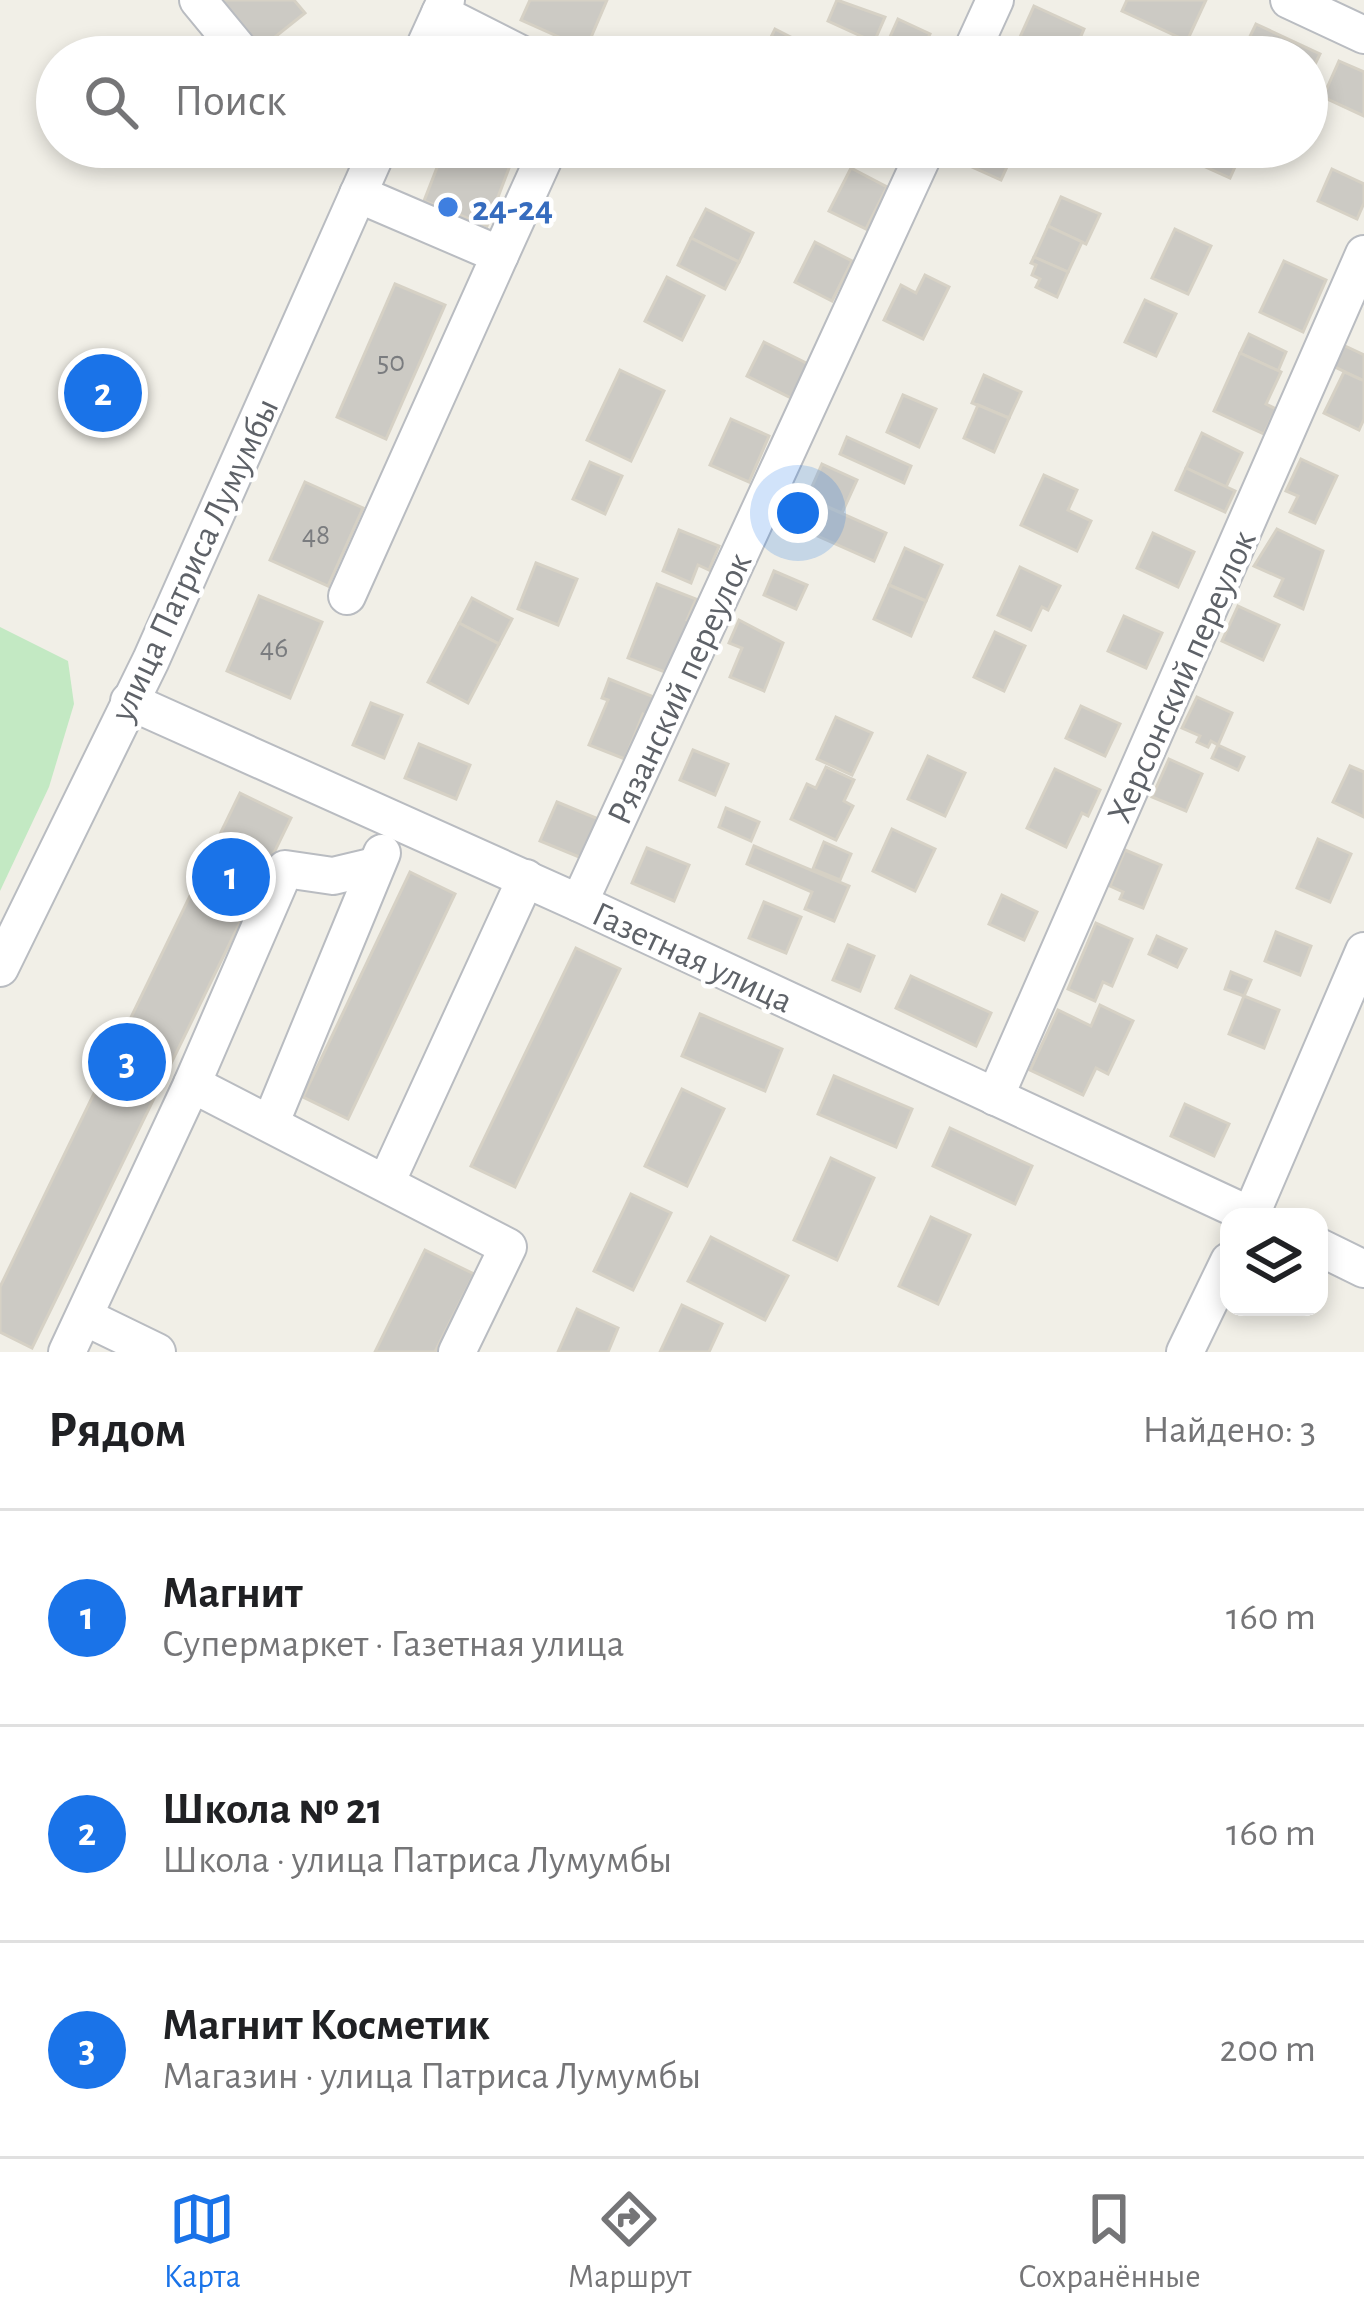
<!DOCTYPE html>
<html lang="ru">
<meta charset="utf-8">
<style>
body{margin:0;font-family:"Alegreya Sans",sans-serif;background:#f6f6f6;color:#202124}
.controls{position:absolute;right:36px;bottom:36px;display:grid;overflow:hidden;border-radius:24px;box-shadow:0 6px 18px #0003}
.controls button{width:108px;height:108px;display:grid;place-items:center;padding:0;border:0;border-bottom:3px solid #e0e0e0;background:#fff;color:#202124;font:60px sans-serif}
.you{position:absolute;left:798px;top:513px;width:42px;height:42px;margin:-30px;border:9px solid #fff;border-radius:50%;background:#1a73e8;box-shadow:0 0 0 18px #1a73e833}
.badge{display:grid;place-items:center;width:78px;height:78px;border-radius:50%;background:#1a73e8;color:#fff;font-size:39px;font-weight:700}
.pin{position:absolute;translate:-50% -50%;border:6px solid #fff;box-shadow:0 3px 12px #0006}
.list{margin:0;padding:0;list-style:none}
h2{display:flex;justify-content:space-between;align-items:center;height:156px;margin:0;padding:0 48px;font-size:51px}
h2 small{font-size:39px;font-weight:400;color:#757577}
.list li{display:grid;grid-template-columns:78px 1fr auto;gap:36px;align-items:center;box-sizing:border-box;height:216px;padding:0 48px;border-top:3px solid #e0e0e0}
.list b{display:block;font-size:45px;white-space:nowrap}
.list p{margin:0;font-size:39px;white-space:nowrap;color:#757577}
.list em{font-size:39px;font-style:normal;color:#757577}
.icon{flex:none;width:66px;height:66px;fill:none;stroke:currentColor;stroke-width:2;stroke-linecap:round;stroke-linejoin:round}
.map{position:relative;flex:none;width:1364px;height:1352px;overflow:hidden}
.search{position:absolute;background:#fff;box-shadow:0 6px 18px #0003;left:36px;right:36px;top:36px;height:132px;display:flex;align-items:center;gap:30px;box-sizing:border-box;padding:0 42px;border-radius:66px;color:#757577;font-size:45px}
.sheet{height:804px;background:#fff}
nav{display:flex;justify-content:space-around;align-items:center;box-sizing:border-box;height:168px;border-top:3px solid #e0e0e0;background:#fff;font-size:33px;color:#757577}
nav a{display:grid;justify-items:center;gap:6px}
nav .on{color:#1a73e8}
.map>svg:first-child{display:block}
.green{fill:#c3e9c3}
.building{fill:#cccac4;stroke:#d6d1c5;stroke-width:3}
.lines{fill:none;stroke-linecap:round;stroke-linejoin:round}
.minor-casing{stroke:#b9bcc1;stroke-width:40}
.minor{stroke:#fff;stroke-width:36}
.shop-dot{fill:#3f7fe0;stroke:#fff;stroke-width:4.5}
.labels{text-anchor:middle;stroke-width:9;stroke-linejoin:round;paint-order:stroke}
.number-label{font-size:30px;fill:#7a7c7f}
.shop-label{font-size:36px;font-weight:bold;fill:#366cbe;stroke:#fff;text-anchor:start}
.street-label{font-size:36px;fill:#5e6268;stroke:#fff}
</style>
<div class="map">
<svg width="1364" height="1352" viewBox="0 0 1364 1352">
<rect width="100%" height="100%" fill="#f1efe7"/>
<polygon class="green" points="0,627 68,661 74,704 49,787 0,891"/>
<g class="building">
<polygon points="220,0 294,0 305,13 260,49"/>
<polygon points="530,0 607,0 586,49 521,20"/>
<polygon points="837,0 885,17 874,42 828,21"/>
<polygon points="1127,0 1206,0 1187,41 1122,11"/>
<polygon points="1034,6 1084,29 1072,57 992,57 999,40 1015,48"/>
<polygon points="898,19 930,34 919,57 904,57 885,48"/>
<polygon points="1256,24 1320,54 1307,81 1307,57 1240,57"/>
<polygon points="775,29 810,47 805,57 761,57"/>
<polygon points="1339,61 1364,72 1364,116 1323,97"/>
<polygon points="445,147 517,147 487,226 424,201"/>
<polygon points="968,147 1016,147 1001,180 961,162"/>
<polygon points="1203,147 1244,147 1230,178 1199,164 1206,148"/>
<polygon points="851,168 887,187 866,229 829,211"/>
<polygon points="1332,169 1364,184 1364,203 1357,219 1318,201"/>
<polygon points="1061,197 1100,214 1086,244 1048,226"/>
<polygon points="706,209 753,233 739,262 691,238"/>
<polygon points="1048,226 1082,242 1068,272 1034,257"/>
<polygon points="1175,229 1211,246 1188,294 1152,278"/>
<polygon points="691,238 739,262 725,289 678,265"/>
<polygon points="815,242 852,261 832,301 795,282"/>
<polygon points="1034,257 1068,272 1057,297 1036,287 1040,279 1032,275 1036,265 1031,263"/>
<polygon points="1284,261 1326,280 1303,332 1260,312"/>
<polygon points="925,275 949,287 923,339 884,320 901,285 916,293"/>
<polygon points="667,277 704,296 682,340 645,321"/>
<polygon points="395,284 445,305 386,439 337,417"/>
<polygon points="1145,300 1176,314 1156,356 1125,342"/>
<polygon points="1249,334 1286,352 1278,371 1240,353"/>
<polygon points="764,342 808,364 791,398 747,376"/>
<polygon points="1343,345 1364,355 1364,381 1333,366"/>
<polygon points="1240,353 1281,372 1266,404 1276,409 1264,434 1214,411"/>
<polygon points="620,370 664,391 631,461 587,440"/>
<polygon points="1344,372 1364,381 1364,419 1359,430 1324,413"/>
<polygon points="984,375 1021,392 1009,418 972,403"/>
<polygon points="903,395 936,409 919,447 887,432"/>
<polygon points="978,405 1009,418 994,452 964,438"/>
<polygon points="731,419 769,436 749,482 710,465"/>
<polygon points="1202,433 1242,453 1226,487 1186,468"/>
<polygon points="847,437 911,466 904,483 840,454"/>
<polygon points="1301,459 1337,476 1315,523 1290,512 1298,496 1286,491"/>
<polygon points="590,462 622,476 605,514 573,499"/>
<polygon points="822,464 857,480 842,513 807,498"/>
<polygon points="1186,468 1235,491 1225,512 1176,490"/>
<polygon points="1044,475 1077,490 1068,510 1091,521 1077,551 1021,525"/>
<polygon points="305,482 363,508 328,586 270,560"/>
<polygon points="807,498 886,533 874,561 795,526"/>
<polygon points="1277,529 1323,551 1303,609 1275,596 1283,579 1254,566"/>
<polygon points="679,530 719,546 709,570 698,565 691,583 663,571"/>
<polygon points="1153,533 1194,552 1178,587 1137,568"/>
<polygon points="905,548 942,565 926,601 889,585"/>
<polygon points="536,563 577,579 558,625 518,609"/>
<polygon points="1020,567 1060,586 1048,610 1042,607 1031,630 998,615"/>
<polygon points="774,571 807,585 796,609 764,595"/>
<polygon points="657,584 696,599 687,620 694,623 673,675 628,658"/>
<polygon points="889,585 926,601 911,636 874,619"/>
<polygon points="259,596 322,622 290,698 227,671"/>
<polygon points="472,598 512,619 499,644 459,623"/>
<polygon points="1238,606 1279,625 1263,660 1222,641"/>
<polygon points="1124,616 1162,633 1146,668 1108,651"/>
<polygon points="739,620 783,643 764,691 730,677 742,648 729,643"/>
<polygon points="459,623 499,644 468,703 428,682"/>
<polygon points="995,632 1025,646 1004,691 974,677"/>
<polygon points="609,679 659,699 652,718 643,714 625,759 589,745 608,700 602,698"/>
<polygon points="1197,697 1232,713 1218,745 1211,741 1208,747 1197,742 1200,736 1182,728"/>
<polygon points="371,703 402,715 384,758 353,745"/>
<polygon points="1081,706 1120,724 1105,756 1066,738"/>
<polygon points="836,717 872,733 852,775 817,759"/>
<polygon points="419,744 470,765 456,799 405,778"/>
<polygon points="1218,745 1244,757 1238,770 1212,758"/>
<polygon points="693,750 728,764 715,795 680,780"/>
<polygon points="928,756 965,773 945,816 908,799"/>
<polygon points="1169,759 1202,774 1186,811 1152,797"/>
<polygon points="1350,766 1364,772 1364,817 1333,802"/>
<polygon points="826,767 854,780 844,801 853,806 836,840 791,819 807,784 816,788"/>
<polygon points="1055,769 1100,790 1088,816 1082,813 1066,847 1027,828"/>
<polygon points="240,793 291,818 32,1348 0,1332 0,1287"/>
<polygon points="557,802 601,820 584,859 540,841"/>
<polygon points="726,808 759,822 751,841 719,827"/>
<polygon points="892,829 935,849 915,891 873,871"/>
<polygon points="1318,839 1351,854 1330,902 1297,888"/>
<polygon points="824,842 851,854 840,880 813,869"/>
<polygon points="754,846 849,886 834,921 805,909 812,892 747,864"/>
<polygon points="647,848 689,865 674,901 632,883"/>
<polygon points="1125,850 1161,865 1143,908 1120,899 1123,892 1110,886"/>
<polygon points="410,872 455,894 348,1119 303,1097"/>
<polygon points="1002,895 1037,912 1024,940 989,924"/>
<polygon points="764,902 801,917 786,953 749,938"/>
<polygon points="1096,923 1132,939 1112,986 1103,982 1095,1001 1068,989"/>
<polygon points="1276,932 1311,946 1300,975 1265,961"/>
<polygon points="1157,936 1186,949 1177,967 1149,954"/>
<polygon points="848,945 874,956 860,991 833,980"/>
<polygon points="576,948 620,969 515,1187 471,1166"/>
<polygon points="1231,972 1251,980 1244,996 1225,989"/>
<polygon points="911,976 991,1013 976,1046 896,1008"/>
<polygon points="1244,996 1279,1010 1264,1048 1229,1034"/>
<polygon points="1100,1005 1133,1021 1108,1074 1096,1068 1083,1095 1030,1070 1058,1010 1091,1026"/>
<polygon points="700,1014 782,1049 765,1091 682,1056"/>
<polygon points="834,1076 912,1109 896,1147 818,1114"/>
<polygon points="682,1089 724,1109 687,1186 645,1166"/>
<polygon points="1185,1104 1229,1124 1214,1156 1171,1136"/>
<polygon points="950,1128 1032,1166 1015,1204 933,1166"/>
<polygon points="831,1158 874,1178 837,1260 794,1240"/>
<polygon points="631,1194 671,1213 633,1290 594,1271"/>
<polygon points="931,1217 970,1235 938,1304 899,1286"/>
<polygon points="711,1237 788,1276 765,1320 688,1281"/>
<polygon points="425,1250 474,1274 435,1352 375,1352"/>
<polygon points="682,1305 722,1324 709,1352 660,1352"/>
<polygon points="577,1309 618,1328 608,1352 558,1352"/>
</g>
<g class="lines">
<g class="minor-casing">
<g id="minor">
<polyline points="198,0 245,57"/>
<polyline points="1289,0 1364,35"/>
<polyline points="440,13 527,57"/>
<polyline points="420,57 446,0"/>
<polyline points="969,57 995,0"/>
<polyline points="500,255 549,147"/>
<polyline points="347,596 500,255 358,194"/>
<polyline points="129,701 579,903 1254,1217"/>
<polyline points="579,903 927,147"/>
<polyline points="0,968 151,660 379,147"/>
<polyline points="192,1084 285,869 333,876 375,866"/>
<polyline points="995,1097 1364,254"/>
<polyline points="271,1122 382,853"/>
<polyline points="386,1183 526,878"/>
<polyline points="1250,1217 1364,951"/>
<polyline points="1319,1247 1364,1269"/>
<polyline points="85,1317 157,1352"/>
<polyline points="67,1352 192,1084 508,1247 457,1352"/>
<polyline points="1185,1352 1229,1261"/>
</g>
</g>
<use href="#minor" class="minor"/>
</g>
<circle class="shop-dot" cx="448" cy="207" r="12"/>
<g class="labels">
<g class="number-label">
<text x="391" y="371">50</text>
<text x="316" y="544">48</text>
<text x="274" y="657">46</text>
</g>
<g class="shop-label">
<text x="472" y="220">24-24</text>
</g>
<g class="street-label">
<text transform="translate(193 559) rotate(-65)" y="13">улица Патриса Лумумбы</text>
<text transform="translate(1180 676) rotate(-66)" y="13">Херсонский переулок</text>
<text transform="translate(678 688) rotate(-65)" y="13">Рязанский переулок</text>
<text transform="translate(693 956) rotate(25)" y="13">Газетная улица</text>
</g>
</g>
</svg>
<div class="controls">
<button><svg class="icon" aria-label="layers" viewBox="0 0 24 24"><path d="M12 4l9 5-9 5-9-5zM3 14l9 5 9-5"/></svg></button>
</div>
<div class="you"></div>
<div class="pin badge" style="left:231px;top:877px">1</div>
<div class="pin badge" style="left:103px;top:393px">2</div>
<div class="pin badge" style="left:127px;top:1062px">3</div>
<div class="search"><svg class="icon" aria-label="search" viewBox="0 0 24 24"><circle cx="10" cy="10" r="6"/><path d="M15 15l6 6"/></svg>Поиск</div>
</div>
<section class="sheet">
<h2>Рядом<small>Найдено: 3</small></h2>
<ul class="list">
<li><span class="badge">1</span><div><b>Магнит</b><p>Супермаркет · Газетная улица</p></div><em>160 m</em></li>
<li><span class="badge">2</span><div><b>Школа № 21</b><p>Школа · улица Патриса Лумумбы</p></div><em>160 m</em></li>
<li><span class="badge">3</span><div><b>Магнит Косметик</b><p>Магазин · улица Патриса Лумумбы</p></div><em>200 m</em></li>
</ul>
</section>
<nav>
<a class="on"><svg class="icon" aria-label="map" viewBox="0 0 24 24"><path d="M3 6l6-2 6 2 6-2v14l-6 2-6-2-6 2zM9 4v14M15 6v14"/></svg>Карта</a>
<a><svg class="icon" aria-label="directions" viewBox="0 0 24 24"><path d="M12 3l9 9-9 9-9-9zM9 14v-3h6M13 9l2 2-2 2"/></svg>Маршрут</a>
<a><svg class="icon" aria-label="saved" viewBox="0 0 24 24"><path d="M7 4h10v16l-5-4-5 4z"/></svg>Сохранённые</a>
</nav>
